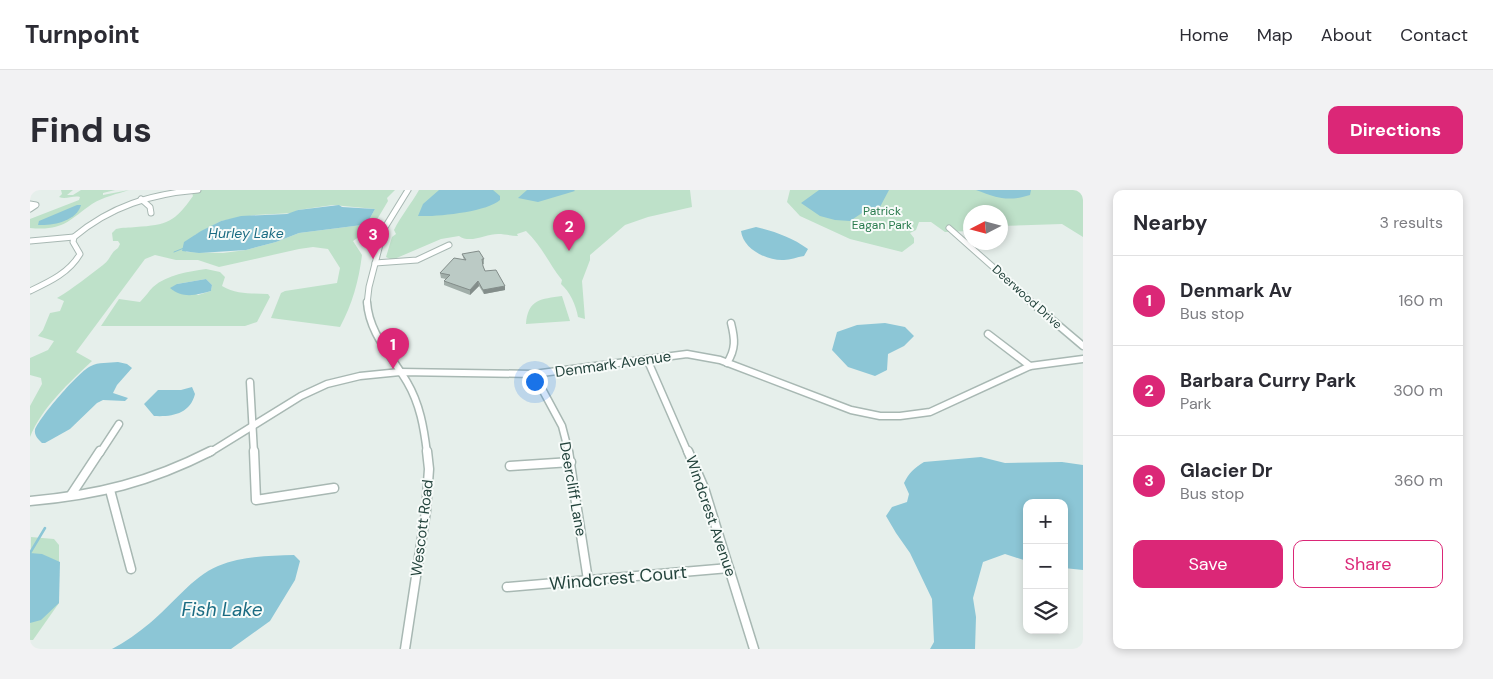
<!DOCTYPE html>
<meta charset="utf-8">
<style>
body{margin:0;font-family:"DM Sans",sans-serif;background:#f2f2f3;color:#2b2b33}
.controls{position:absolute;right:15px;bottom:15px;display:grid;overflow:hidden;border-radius:10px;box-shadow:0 2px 8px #0003}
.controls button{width:45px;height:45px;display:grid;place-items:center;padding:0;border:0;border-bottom:1px solid #e1e1e2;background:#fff;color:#2b2b33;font:25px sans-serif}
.compass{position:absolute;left:933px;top:15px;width:45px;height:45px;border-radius:50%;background:#fff;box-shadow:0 2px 8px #0003;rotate:264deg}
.you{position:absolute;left:504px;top:191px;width:18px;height:18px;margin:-12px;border:4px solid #fff;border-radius:50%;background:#1a73e8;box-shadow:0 0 0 8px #1a73e833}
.badge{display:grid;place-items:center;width:32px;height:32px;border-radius:50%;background:#db2777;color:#fff;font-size:16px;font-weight:700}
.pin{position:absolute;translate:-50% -41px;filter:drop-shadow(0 1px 2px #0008)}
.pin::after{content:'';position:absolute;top:26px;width:18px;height:15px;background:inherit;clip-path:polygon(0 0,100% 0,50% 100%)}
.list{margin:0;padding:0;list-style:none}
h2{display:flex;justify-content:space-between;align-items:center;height:65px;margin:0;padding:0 20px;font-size:21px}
h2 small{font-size:16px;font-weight:400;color:#7c7c81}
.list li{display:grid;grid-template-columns:32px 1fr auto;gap:15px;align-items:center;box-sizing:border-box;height:90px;padding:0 20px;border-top:1px solid #e1e1e2}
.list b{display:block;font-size:19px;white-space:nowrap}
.list p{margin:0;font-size:16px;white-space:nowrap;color:#7c7c81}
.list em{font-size:16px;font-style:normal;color:#7c7c81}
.actions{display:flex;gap:10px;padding:15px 20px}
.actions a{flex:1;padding:11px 0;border:1px solid #db2777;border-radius:10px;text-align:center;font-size:18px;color:#db2777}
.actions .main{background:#db2777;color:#fff}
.icon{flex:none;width:28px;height:28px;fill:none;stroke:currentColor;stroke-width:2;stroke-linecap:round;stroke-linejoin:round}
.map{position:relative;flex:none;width:1053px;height:459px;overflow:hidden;border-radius:10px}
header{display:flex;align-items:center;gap:30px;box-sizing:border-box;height:70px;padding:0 25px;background:#fff;border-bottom:1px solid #e1e1e2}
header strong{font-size:24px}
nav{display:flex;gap:28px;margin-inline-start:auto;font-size:18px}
.intro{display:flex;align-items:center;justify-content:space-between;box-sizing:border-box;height:120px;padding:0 30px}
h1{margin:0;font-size:35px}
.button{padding:12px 22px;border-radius:10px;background:#db2777;color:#fff;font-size:18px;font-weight:700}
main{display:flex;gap:30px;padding:0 30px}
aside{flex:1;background:#fff;border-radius:10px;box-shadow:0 2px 8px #0003}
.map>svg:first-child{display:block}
.green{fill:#bee1c9;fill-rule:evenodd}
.water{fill:#8cc6d6}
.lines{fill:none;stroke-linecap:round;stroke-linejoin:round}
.stream-far1{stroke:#8cc6d6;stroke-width:1}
.stream{stroke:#8cc6d6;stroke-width:2.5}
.minor-far2-casing{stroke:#a8b8b3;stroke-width:7}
.minor-far1-casing{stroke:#a8b8b3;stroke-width:9}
.minor-casing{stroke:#a8b8b3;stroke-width:11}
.minor-far2{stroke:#fff;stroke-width:5}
.minor-far1{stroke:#fff;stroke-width:6}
.minor{stroke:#fff;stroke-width:8}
.wall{fill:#a1aea9}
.shaded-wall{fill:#838d8a}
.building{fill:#bbcac5;stroke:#838d8a}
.labels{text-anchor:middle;stroke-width:4;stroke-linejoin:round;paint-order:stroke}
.far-park-label{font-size:12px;fill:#2b7c4f;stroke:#f7fbf9}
.far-street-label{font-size:12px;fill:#23433c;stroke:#f7fbf9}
.far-water-label{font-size:14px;font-style:italic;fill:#1a6b82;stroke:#f7fbf9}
.street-label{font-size:15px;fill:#23433c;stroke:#f7fbf9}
.near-street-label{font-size:18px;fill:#23433c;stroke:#f7fbf9}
.near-water-label{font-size:19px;font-style:italic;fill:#1a6b82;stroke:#f7fbf9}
</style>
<header>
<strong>Turnpoint</strong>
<nav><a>Home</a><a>Map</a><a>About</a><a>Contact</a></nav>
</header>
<div class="intro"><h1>Find us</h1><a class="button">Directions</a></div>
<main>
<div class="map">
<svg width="1053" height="459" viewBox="0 0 1053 459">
<rect width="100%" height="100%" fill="#e6efeb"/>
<g class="green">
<path d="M31,0h12l-6,5h6l8,-5h34l-12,3v2l26,-5c-12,4 -26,7 -37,14 -24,17 -29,27 -62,24v-9l49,-19 1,-3c-7,-2 -14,3 -21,0l3,-3z"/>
<path d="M170,0h195l-8,8 1,3 -16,27 -19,13 9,14c-3,25 -10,50 -22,72l-69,-9 10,-25 4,-2 52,-8 3,-15 -12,-19 -15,-2 -14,2 -80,18 -21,-7h-22l-21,-5 -10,4 -69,93 16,9c-22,21 -50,46 -62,76v-31l12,-22 -1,-6 -11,-3v-17l18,-8 6,-9 -16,-5 5,-6 7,-17 10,-2 4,-10 -7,-3c17,-10 31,-22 46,-33 8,-6 7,-12 15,-17l2,-4 -2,-3h-5l-1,-8 4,-4c7,-2 13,-1 20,-2 31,-2 39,-5 57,-31l-1,-3zM303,15l42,4 -6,11 -7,5 -63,8 -23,9 -30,8 -23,3 -37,-1 9,-17 26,-14 34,-6 38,-2 5,-3z"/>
<path d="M389,0h271l2,17 -44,10 -23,8 -35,30v5l-8,21 3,38 -7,-2c-2,-12 -8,-25 -17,-33l1,-4c-13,-16 -20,-34 -36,-49l-9,3 1,2c-7,0 -13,-2 -20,-2 -12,0 -28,10 -39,2l-18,3 -49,21 -6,-3 6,-20 4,-3 -2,-4c7,-14 17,-26 25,-40z"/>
<polygon points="760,0 1053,0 1053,47 1032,34 971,36 971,22 941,22 940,41 915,42 901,32 889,32 886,40 880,43 884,48 884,53 872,62 820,49 770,26 757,12"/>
<path d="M176,79l14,3 5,5 -3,9c15,9 29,7 46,8l2,3 -13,25 -12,4h-144l18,-27 21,3c5,-5 9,-11 13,-15 15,-13 35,-15 53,-18zM176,89l6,6 -1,6 -13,4 -21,-11z"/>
<path d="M532,106l8,25 -44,3c2,-25 15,-25 36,-28z"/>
<polygon points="1,347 24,349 29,355 29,413 3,450 0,450"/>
</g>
<g class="water">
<path d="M409,0h54l7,6v4c-13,12 -64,17 -82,16l5,-12z"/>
<polygon points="497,0 544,0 545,1 508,12 488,8"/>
<polygon points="789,0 859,0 850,17 835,21 820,31 805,30 790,26 771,13"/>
<path d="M946,0h55l-1,5c-22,7 -33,3 -54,-5z"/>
<path d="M47,15h4c-4,16 -29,21 -43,20l1,-4z"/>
<polygon points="309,15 312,17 345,19 339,30 332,35 269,43 246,52 216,60 169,63 152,61 154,52 171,41 191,31 211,26 257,24 268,20"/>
<path d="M726,37c20,5 35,10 52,22l-4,7c-7,1 -14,4 -20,4 -17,1 -41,-11 -43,-29z"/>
<path d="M176,89l6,6 -1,6c-14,4 -29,8 -41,-3l7,-4z"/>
<polygon points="855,133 875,137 884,146 874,156 858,164 857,180 845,186 818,177 802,160 807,142 827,135"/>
<path d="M88,172l9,2 5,4 -15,17 -4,8 15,5 -3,3 -22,-1 -6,3 -27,26 -25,14h-3c-4,-4 -8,-8 -7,-13 3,-11 45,-60 56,-64 7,-4 18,-3 27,-4z"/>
<path d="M162,197l3,7c-5,20 -23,23 -41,22l-10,-12 14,-14h23z"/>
<path d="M951,267l24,6 57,-1 21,3v105l-19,-2v-65h-37v58l-22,-7 -22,8 -10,36 3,19 -1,32h-45l4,-7 -2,-43 -22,-46 -14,-20 -10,-17 6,-9 15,-5 2,-8 -5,-11c5,-10 10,-15 20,-21z"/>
<polygon points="0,363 12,364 30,372 29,413 11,430 0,433"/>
<path d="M264,365l6,6 -5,19 -25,41 -39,28h-119c13,-7 26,-16 38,-26 22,-18 42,-46 68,-57 25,-10 50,-10 76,-11z"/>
</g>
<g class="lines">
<polyline class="stream-far1" points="144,62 154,58"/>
<polyline class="stream" points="0,363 15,338"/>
<g class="minor-far2-casing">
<g id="minor-far2">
<polyline points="111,9 120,17 121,23"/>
<polyline points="0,14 6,15 0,19"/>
<polyline points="919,38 997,107 1002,114"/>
<polyline points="0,51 44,47"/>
<polyline points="345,73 387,70 419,55"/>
<path d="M0,101c19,-9 39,-18 50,-37l-7,-12 1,-5c37,-31 77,-43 124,-47"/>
<polyline points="337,114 339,97 354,39 378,0"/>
</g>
</g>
<g class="minor-far1-casing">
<g id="minor-far1">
<path d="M337,112c2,32 25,54 40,80 13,22 17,46 20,71"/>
<polyline points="1001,112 1053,156"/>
<polyline points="958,144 1000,176"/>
<polyline points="617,169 658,263"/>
<path d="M697,173c9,-14 8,-24 4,-40"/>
<polyline points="504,184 532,236 539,263"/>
<polyline points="220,192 224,263"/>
<polyline points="70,263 89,234"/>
<polyline points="179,263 271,206 297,194 330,186 370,182 504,184 657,164 690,170 821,220 850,226 870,226 900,222 1000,176 1053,169"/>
</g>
</g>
<g class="minor-casing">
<g id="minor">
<polyline points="224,261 226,310 304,298"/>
<polyline points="538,261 558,390"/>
<polyline points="658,261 674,298 724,459"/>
<polyline points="480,276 541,272"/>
<polyline points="80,300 101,379"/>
<polyline points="41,305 70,261"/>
<path d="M0,311c68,-6 120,-19 181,-50"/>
<polyline points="477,397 699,378"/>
<polyline points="375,459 396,321 399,279 397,261"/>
</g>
</g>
<use href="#minor-far2" class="minor-far2"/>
<use href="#minor-far1" class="minor-far1"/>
<use href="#minor" class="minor"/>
</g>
<polygon class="wall" points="432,64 454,69 454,74 452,74 453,76 455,81 475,100 454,104 449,96 440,105 414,95 414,91 416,89 411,88 410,83 434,70"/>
<g class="shaded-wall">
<polygon points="448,91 449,96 440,105 440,100"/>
<polygon points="475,96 475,100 454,104 453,100"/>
</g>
<polygon class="building" points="449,61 454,69 452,69 453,76 455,81 466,80 475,96 453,100 448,91 440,100 414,91 420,85 410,83 424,68 436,70 432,64"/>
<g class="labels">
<g class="far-park-label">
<text x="852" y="25">Patrick<tspan x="852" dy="14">Eagan Park</tspan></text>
</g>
<g class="far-street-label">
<text transform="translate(997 107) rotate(42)" y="4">Deerwood Drive</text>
</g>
<g class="far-water-label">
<text x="216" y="48">Hurley Lake</text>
</g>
<g class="street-label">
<text transform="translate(583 174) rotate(-8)" y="5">Denmark Avenue</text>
<text transform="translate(543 299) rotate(80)" y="5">Deercliff Lane</text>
<text transform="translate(681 326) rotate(71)" y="5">Windcrest Avenue</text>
<text transform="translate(392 338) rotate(-83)" y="5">Wescott Road</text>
</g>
<g class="near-street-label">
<text transform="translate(588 388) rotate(-5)" y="6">Windcrest Court</text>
</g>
<g class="near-water-label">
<text x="192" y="426">Fish Lake</text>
</g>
</g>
</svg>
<div class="controls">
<button>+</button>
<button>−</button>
<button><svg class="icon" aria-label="layers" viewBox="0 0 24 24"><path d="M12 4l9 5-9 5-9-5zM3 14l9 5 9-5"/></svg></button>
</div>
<svg class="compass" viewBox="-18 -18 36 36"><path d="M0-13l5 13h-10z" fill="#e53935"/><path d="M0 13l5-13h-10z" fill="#7c7c81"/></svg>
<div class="you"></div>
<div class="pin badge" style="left:363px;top:179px">1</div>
<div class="pin badge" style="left:539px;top:61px">2</div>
<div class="pin badge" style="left:343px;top:69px">3</div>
</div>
<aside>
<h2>Nearby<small>3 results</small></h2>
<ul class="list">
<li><span class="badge">1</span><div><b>Denmark Av</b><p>Bus stop</p></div><em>160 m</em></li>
<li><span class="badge">2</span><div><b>Barbara Curry Park</b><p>Park</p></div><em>300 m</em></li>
<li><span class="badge">3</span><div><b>Glacier Dr</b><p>Bus stop</p></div><em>360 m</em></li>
</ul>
<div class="actions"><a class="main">Save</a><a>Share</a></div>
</aside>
</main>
